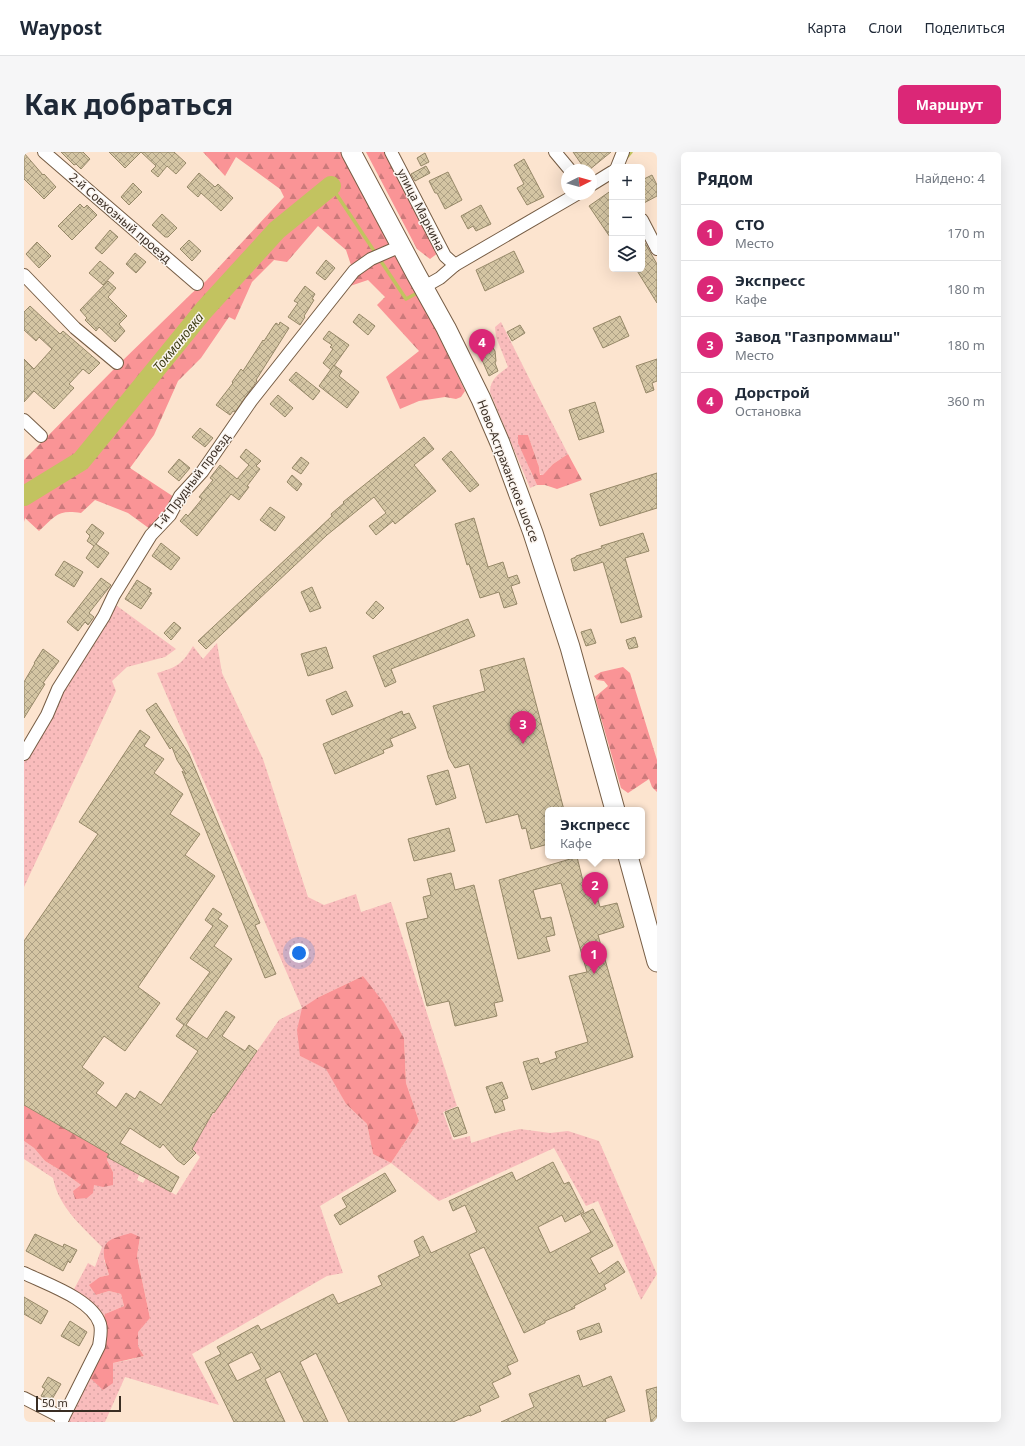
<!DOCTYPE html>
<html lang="ru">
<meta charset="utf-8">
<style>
body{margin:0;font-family:"Noto Sans",sans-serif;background:#f6f6f7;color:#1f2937}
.controls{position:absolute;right:12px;top:12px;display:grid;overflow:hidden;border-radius:6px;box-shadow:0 4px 16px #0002}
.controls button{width:36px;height:36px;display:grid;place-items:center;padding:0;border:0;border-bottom:1px solid #e0e1e3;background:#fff;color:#1f2937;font:20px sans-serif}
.compass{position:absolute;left:537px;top:12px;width:36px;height:36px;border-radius:50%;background:#fff;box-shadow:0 4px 16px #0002;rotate:85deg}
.scale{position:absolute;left:12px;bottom:10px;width:85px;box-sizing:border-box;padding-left:4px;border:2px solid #392d23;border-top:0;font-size:11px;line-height:14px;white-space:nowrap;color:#392d23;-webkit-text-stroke:3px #fbf5f0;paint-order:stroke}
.you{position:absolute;left:275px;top:801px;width:14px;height:14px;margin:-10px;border:3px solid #fff;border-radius:50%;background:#1a73e8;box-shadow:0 0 0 6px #1a73e833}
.badge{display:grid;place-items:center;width:26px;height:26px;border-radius:50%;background:#db2777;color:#fff;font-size:13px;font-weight:700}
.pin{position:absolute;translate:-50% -33px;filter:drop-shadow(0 1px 2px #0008)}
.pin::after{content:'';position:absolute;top:21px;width:14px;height:12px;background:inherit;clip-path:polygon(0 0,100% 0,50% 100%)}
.popup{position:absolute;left:521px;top:655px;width:100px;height:52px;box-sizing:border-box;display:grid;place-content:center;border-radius:6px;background:#fff;filter:drop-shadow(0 1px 3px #0005);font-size:13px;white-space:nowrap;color:#747a83}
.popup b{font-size:15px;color:#1f2937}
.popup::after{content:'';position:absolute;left:50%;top:100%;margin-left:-8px;border:8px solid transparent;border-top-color:#fff}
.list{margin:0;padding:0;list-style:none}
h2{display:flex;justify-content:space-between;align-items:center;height:52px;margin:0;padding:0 16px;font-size:17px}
h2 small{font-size:13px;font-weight:400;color:#747a83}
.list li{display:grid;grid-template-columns:26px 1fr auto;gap:12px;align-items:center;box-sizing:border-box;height:56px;padding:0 16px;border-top:1px solid #e0e1e3}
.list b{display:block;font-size:15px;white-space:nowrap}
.list p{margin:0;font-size:13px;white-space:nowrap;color:#747a83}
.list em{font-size:13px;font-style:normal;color:#747a83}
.icon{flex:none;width:22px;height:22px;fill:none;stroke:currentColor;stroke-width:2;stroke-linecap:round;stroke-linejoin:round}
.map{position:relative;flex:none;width:633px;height:1270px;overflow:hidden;border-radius:6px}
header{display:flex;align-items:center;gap:24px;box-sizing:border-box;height:56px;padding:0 20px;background:#fff;border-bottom:1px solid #e0e1e3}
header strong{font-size:19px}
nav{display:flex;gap:22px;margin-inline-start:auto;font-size:14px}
.intro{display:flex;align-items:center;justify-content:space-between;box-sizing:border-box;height:96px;padding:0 24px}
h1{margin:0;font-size:28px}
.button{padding:10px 18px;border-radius:6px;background:#db2777;color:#fff;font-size:14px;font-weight:700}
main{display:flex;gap:24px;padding:0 24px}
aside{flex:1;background:#fff;border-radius:6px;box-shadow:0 4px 16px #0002}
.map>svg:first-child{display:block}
.grass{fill:url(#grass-dots);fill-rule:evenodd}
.forest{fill:url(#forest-firs)}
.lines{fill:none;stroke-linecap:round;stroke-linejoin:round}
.stream{stroke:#c2c360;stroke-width:3.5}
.river{stroke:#c2c360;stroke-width:20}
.building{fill:url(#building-cross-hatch);stroke:#968868;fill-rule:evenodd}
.street-casing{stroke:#765d45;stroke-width:14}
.primary-casing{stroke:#765d45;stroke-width:21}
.street{stroke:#fff;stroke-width:12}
.primary{stroke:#fff;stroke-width:19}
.labels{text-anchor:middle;stroke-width:3;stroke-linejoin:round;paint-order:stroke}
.street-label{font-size:12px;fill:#392d23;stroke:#fbf5f0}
.water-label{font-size:13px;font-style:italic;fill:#3e3e14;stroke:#fbf5f0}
</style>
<header>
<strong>Waypost</strong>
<nav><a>Карта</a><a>Слои</a><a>Поделиться</a></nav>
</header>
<div class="intro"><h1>Как добраться</h1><a class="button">Маршрут</a></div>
<main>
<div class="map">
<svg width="633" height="1270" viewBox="0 0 633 1270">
<defs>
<pattern id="grass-dots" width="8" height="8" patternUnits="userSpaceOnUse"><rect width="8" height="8" fill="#f9bcbc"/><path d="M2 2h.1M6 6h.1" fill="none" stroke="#d6a2a1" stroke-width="1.8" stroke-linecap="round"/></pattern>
<pattern id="forest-firs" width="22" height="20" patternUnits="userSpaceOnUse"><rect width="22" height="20" fill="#fa9496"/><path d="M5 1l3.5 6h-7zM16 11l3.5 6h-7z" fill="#cb797a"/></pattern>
<pattern id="building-cross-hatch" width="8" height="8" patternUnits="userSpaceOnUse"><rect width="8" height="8" fill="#d4c5a3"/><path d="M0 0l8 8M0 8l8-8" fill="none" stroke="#ada084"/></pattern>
</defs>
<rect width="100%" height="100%" fill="#fce4cf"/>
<g class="grass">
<path d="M477,170l32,64 35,68 -15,10 -10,12 -3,-2 -1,-7 -11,-32 2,35 7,15 -7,3 -40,-96c0,-13 9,-18 18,-25l-12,-30 -1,-10z"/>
<polygon points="89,451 152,497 141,505 103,515 88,529 92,539 0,735 0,607 32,547"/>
<path d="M193,491l5,30 41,86 45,138 16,8 32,-11 5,18 30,-10 66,204 -14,6 10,28 17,-4 1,7 31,-10 18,-4 30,4 18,-2 31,10 58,133 -16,26 -43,-99 -12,5 -32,-58 -115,53 -48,-38 -71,43 23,67 -16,3 -135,78 27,51 -94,-28 -20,45h-40l23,-46 24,7 1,-20 16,-3 15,-4 -6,-10v-15l12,-13 -13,-62 3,-19 -36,23 5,15 -9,2 -4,18 13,-4 12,3 3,12 -19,8 -1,7 -31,-30 15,-28 7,4 7,-20c-20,-21 -43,-39 -49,-69l-29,-19v-18l10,7 11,13 18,11 18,13h13l19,-13 -6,-12v-3l32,18 -2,5 6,3 3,-5 30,17 24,-38 -10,-10 6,-5 10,-18 73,-104 23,-12 -145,-335c21,-6 25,-9 36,-27l10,13zM339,824l41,62 2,45 13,38 -28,42 -18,-9 -6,-30 -21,-20 -19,-35 -27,-13 19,-59z"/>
</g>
<g class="forest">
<path d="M179,0h140l47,93 -38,23 -6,-18 -28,-24 -31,36 -13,-2 -22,22 -17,38 -6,-3 -28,41 -23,23 -24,54 -24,33 44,29 -3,8 -21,24 -22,-16 -33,-13 -14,13c-23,-4 -26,3 -42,18l-14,-13 -1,4v-62l95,-96 73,-71 14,-12 78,-84 -4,-8 -44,-32 -11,19z"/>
<polygon points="342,0 362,0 414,101 406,107 393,97"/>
<path d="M367,104h4l5,2 35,70 30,63 -4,6 -5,2 -11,-2 -26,4 -19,8 -14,-32 33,-26 -42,-46 8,-8 -17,-17 -21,7c14,-18 23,-23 44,-31z"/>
<polygon points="494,283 504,283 515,315 516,323 519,323 529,312 544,302 558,328 533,337 521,333 513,333 494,291"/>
<polygon points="599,515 606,521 633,608 633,640 628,635 625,627 604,641 597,636 571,545 584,534 580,529 573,528 570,524 577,520"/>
<polygon points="339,824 360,851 380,886 382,931 395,969 367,1011 349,1002 343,972 322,952 302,917 276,904 273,878 278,856 295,845"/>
<polygon points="0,953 85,1002 83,1008 89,1020 89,1033 79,1035 70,1033 69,1041 63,1046 51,1047 49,1039 57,1033 39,1020 21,1009 10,996 0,989"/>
<path d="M107,1081l9,4 -3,19 13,62 -12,14v14l6,10 -31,7v20l-10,7 -15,-14 17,-62 19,-8 -3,-12 -12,-3 -13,4 -7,-10 11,-8 9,-2c-3,-10 -10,-27 0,-34 6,-4 16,-6 22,-8z"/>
</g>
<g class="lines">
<g class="stream">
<polyline points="601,7 607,0"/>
<polyline points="307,34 382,147 395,140"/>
</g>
<polyline class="river" points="0,344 57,309 180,158 253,78 307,34"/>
</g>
<g class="building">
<polygon points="37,0 59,0 66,7 57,17 52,12 50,13"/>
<polygon points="85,0 150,0 162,11 152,22 143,14 134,25 127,19 132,14 117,0 101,16"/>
<polygon points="549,0 587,0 565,18 553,18 553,16 558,13"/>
<polygon points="0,1 19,23 20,22 32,35 20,47 0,27"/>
<polygon points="401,1 405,10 397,14 393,6"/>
<polygon points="500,7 520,45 503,53 493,36 500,32 490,13"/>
<polygon points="402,14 406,21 391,29 387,22"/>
<polygon points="424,20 438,48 421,57 413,41 411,41 405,29"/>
<polygon points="175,21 191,35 194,32 209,46 197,59 177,41 174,45 163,35"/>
<polygon points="628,23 633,33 633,44 618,52 618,39 621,37 618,28"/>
<polygon points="109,31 118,40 105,53 97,45"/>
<polygon points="588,38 588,88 565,54"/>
<polygon points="56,52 60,56 63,53 73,63 48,88 34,74"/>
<polygon points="457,53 467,72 452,79 449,74 444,77 437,64"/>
<polygon points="138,62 153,76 144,85 141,85 128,73"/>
<polygon points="86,78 94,85 78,102 71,96"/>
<polygon points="618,86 633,112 633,151 612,117 618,117"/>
<polygon points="165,88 177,99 168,109 156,97"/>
<polygon points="13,90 27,104 15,116 2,102"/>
<polygon points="490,99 500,120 461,139 452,118"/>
<polygon points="111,101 122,110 112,121 102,112"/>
<polygon points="302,108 311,116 301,128 292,121"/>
<polygon points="76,109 90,121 79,133 65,121"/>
<polygon points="84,129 92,136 84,145 103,164 95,172 101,179 91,190 75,175 72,179 61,168 63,166 56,158"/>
<polygon points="281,134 291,142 288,147 290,148 280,164 281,165 276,173 264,165 274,151 270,149"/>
<polygon points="6,154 36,182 39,179 76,211 65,222 59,217 45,232 50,236 30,257 10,239 0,250 0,207 10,217 28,197 15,185 12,189 0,178 0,160"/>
<polygon points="335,162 351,174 344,183 329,170"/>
<polygon points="596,164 605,184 579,196 569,176"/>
<polygon points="256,170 265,176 232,228 233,229 211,260 209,259 206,263 192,253 209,231 208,230 217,217 219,219 239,188 240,189 249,175 252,171 255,173"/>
<polygon points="496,173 501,181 488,189 483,180"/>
<polygon points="305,179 325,193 307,218 299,211 309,197 306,195 308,193 299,187"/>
<polygon points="463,186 471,199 472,209 471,211 474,219 465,224 451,192"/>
<polygon points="633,207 633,229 628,231 630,238 622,241 612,214"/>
<polygon points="310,213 318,219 315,224 335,240 323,256 295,234"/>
<polygon points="272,220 296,239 289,248 265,228"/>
<polygon points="254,243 269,256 261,265 246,252"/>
<polygon points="571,250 580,280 555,288 545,258"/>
<polygon points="176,276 189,286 181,295 168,285"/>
<polygon points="400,285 410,297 390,313 412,339 371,372 369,369 352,383 345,374 362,361 350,345 303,383 182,497 174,489 308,364 307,362 320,351 319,350"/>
<polygon points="222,297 237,309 232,314 236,317 223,334 225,335 215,348 207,342 173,384 156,369 162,362 164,364 178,347 175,345 189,328 186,326 196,313 213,327 225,313 216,305"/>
<polygon points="427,299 455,333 446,340 418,307"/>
<polygon points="277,305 285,311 277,322 268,316"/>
<polygon points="155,307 166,316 155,329 144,320"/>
<polygon points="633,321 633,356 576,374 566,342"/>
<polygon points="268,323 278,332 273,339 263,330"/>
<polygon points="246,355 261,365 251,379 236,368"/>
<polygon points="450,366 464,415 479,410 484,426 493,423 496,431 487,434 493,452 480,456 475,440 456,446 445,412 443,413 431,372"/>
<polygon points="68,372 80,381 72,392 85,401 74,416 62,406 70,394 63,389 66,384 62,380"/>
<polygon points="619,381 625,399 601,406 618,465 597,471 579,410 550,419 547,407 552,405 552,404 578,396 577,394"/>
<polygon points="137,391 156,406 147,418 128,404"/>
<polygon points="40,409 59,420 50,435 31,423"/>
<polygon points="77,426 87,433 65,461 70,465 64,473 61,470 54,479 43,470"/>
<polygon points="113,428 127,437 125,440 128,441 117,457 101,447"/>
<polygon points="288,435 297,456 286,460 277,440"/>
<polygon points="352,449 360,456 349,467 342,461"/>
<polygon points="444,467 451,484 367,517 372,530 361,535 349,504"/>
<polygon points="150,470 157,476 147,488 140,481"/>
<polygon points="567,477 572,491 562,494 557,480"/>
<polygon points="611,485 614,495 605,497 602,488"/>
<polygon points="302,495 309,516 284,524 277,502"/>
<polygon points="19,497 35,509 19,531 21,532 0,566 0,530 11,511 10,511"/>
<polygon points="500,506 540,658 524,658 524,692 507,697 502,676 498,677 494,662 462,671 445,612 431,616 425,606 409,554 461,539 456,518"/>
<polygon points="322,539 329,554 308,563 302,548"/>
<polygon points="132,551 165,602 236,771 231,773 252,822 241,826 158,619 162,622 153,608 148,595 146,597 122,558"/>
<polygon points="378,559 379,563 385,561 392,576 366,587 369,594 359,598 360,601 311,622 299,592"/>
<polygon points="116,578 126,585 120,594 140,607 130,621 159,642 146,662 176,682 161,703 191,724 114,835 136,851 101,899 80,884 58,915 80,931 72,941 92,956 102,941 111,947 116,939 137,953 174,899 152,884 160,873 152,867 186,820 166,806 189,774 181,768 189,756 198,762 194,767 204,774 190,794 208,807 162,873 183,887 202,859 211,865 198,884 221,899 225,893 233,899 190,961 189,960 168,997 172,1001 160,1013 153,1008 139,992 136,996 106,976 96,991 155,1025 147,1040 83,1005 85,1002 0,953 0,789 74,682 55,670"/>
<polygon points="424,618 432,646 412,653 403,624"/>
<polygon points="425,676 431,699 390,709 384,687"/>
<polygon points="553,705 559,729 568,727 576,755 593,751 600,775 574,783 609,905 508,938 499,910 514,906 516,912 533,906 531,900 564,890 545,824 563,820 537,731 509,738 517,767 527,765 531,783 522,785 526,799 494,807 475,728"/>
<polygon points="427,721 431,738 450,733 479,849 470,851 473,864 431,874 425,849 403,854 382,771 404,766 399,745 407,743 403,727"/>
<polygon points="478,930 484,946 478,948 481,958 471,961 462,935"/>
<polygon points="434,955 443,981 430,985 421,960"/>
<path d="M529,1010l11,22 5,-2 15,30 -19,10 -3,-7 -24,12 12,26 41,-21 -10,-17 12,-6 20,37 -23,12 9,16 19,-13 7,11 -21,13 2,4 -32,17 1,2 -30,13v2l-21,10 -40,-86 -15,7 49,107 -11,5 4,8 -19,9 7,14 -20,9 2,5 -11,5 -1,-1 -16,7h-104l-33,-69 -16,9 28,60h-24l-24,-51 -15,8 20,43h-51l-29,-60 16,-8 -4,-7 41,-22 3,5 72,-36 5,10 44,-19 -4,-9 42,-20 -6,-15 9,-5 8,17 46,-21 -12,-27 -12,6 -4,-10 63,-29 4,9zM228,1200l9,17 -24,12 -9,-17z"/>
<polygon points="361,1021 372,1039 316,1073 310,1063 323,1055 318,1046"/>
<polygon points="11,1082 39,1095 40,1092 53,1098 46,1111 44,1109 39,1119 2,1099"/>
<polygon points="0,1145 24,1159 17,1172 0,1162"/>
<polygon points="46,1169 63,1180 55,1194 37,1184"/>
<polygon points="575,1171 578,1180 556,1188 553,1179"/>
<polygon points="555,1223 559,1235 587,1224 601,1259 581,1267 582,1270 477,1270 510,1255 505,1242"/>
<polygon points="24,1225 37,1232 27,1249 17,1244 21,1237 18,1235"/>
<polygon points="633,1235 633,1270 627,1270 622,1238"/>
</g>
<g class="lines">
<g class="street-casing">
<g id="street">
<polyline points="20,0 173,132"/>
<polyline points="367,0 421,104 431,113"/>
<polyline points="531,0 546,18"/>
<polyline points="593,15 599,0"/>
<polyline points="567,33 588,20"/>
<polyline points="618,68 633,97"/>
<polyline points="0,123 51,176 93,211"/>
<polyline points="400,135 416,126 431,113 553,42"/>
<polyline points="0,268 17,284"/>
<polyline points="0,602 23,563 34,537 80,464 90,443 127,383 146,363 156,344 178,320 227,249 330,119 347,107 377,94"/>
<path d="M0,1121c22,11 68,26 76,51 2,7 0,15 -1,22l-38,76"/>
<polyline points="0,1246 39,1266"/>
</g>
</g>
<g class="primary-casing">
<g id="primary">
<polyline points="327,0 392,122 422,176 457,247 476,291 509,381 546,495 591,658"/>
<polyline points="604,704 633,810"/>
</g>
</g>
<use href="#street" class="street"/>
<use href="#primary" class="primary"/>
</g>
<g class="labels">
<g class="street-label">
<text transform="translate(397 58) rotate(63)" y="4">улица Маркина</text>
<text transform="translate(96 66) rotate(41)" y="4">2-й Совхозный проезд</text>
<text transform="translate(484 319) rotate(69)" y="4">Ново-Астраханское шоссе</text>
<text transform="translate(168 330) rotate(-53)" y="4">1-й Прудный проезд</text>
</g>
<g class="water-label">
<text transform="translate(154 190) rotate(-51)" y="5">Токмановка</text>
</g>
</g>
</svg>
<div class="controls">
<button>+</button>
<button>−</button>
<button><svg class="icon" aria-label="layers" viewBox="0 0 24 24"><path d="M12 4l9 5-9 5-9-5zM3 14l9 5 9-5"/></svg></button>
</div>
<svg class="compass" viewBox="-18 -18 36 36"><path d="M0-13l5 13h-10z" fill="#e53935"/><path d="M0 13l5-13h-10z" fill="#747a83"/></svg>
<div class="scale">50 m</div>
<div class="you"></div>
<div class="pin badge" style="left:570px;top:822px">1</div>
<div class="pin badge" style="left:571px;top:753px">2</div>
<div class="popup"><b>Экспресс</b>Кафе</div>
<div class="pin badge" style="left:499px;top:592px">3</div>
<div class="pin badge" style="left:458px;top:210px">4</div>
</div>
<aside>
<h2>Рядом<small>Найдено: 4</small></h2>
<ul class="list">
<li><span class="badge">1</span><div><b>СТО</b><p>Место</p></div><em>170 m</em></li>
<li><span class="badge">2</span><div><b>Экспресс</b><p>Кафе</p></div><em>180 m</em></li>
<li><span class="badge">3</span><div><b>Завод &quot;Газпроммаш&quot;</b><p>Место</p></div><em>180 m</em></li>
<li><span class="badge">4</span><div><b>Дорстрой</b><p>Остановка</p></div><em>360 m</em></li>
</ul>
</aside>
</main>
